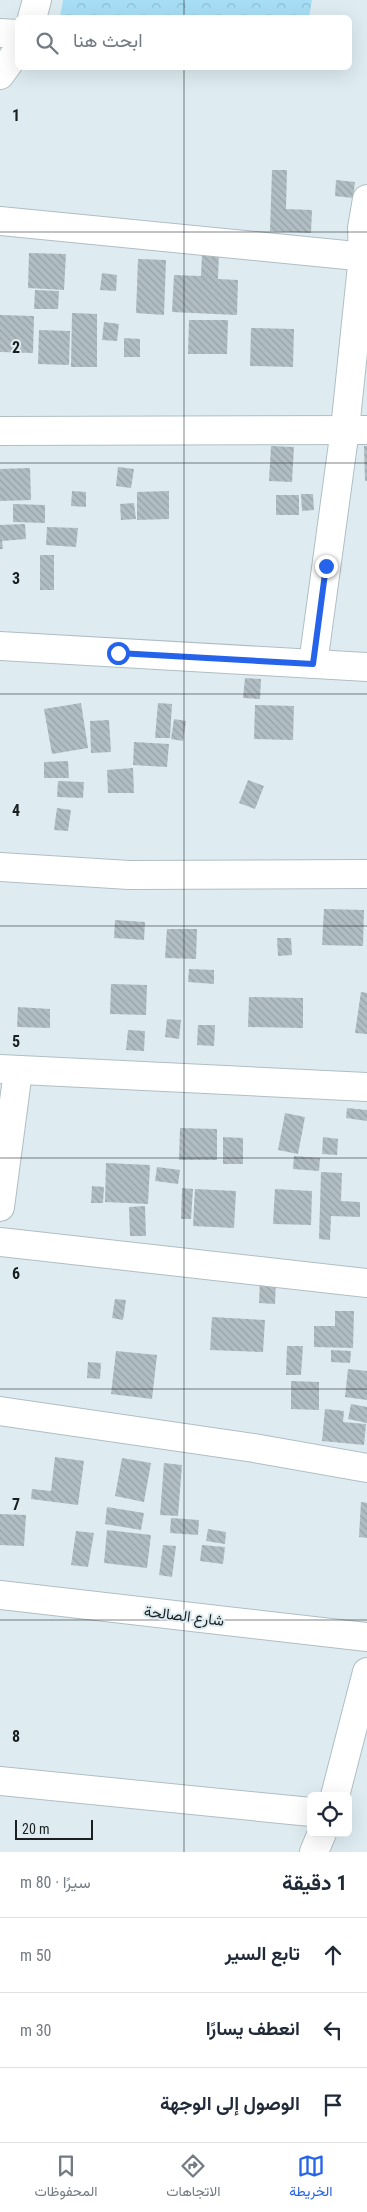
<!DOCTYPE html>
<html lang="ar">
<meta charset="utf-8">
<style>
body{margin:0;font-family:"Roboto Condensed",Vazirmatn,sans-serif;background:#f2f2f3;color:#1f2937;direction:rtl}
.controls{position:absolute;right:15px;bottom:15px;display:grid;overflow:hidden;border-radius:8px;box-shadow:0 5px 20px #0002}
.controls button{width:45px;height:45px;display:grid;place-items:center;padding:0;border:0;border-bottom:1px solid #e0e1e3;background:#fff;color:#1f2937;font:25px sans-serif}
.scale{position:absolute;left:15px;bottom:12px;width:78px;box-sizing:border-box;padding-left:5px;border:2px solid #1a1f21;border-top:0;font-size:14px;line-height:18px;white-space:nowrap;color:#1a1f21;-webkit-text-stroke:4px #deecf2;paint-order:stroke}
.stop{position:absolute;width:15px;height:15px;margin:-11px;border:4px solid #2563eb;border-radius:50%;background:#fff}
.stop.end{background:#2563eb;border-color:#fff;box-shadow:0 1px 5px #0008}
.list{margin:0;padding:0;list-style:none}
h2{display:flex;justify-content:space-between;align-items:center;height:65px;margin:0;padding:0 20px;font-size:21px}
h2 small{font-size:16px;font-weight:400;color:#747a83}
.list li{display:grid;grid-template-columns:32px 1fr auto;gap:15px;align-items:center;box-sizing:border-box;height:75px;padding:0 20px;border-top:1px solid #e0e1e3}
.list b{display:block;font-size:19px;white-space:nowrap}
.list em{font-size:16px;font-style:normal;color:#747a83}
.icon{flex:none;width:28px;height:28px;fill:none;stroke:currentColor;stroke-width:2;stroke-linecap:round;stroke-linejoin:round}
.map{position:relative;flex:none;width:367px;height:1852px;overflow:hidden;direction:ltr}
.search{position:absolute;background:#fff;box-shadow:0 5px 20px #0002;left:15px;right:15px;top:15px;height:55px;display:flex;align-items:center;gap:12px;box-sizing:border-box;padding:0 18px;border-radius:8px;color:#747a83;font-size:19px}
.sheet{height:290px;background:#fff}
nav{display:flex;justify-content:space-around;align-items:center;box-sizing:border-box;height:70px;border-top:1px solid #e0e1e3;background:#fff;font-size:14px;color:#747a83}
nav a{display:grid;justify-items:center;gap:2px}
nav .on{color:#2563eb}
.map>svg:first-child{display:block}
.park{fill:url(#park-crowns)}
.building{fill:url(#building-back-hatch)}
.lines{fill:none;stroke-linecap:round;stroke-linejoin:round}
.street-casing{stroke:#b0bec4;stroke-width:30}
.street{stroke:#fff;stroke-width:28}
.route{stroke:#2563eb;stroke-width:6}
.grid{fill:none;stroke:#1a1f21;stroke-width:1;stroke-opacity:0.55}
.labels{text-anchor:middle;stroke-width:4;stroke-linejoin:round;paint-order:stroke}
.street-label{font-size:15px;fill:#1a1f21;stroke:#deecf2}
.grid-label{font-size:16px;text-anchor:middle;font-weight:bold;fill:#1a1f21;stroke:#deecf2;stroke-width:4;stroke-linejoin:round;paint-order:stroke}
</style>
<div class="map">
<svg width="367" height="1852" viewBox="0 0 367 1852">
<defs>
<pattern id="park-crowns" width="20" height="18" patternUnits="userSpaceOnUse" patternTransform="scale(1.25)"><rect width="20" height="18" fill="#a7def5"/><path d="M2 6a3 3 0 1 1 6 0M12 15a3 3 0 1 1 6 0" fill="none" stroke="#8fbed2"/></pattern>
<pattern id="building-back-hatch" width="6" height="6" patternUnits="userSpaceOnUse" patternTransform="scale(1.25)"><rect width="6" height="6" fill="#b0bdc3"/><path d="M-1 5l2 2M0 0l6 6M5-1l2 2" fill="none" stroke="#97a2a7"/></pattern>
</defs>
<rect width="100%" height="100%" fill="#deecf2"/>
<polygon class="park" points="63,0 312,0 309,17 60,17"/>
<g class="building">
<polygon points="272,170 287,170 286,209 312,210 311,233 270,231"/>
<polygon points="336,180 355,182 353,198 335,196"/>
<polygon points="29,253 66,254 64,290 28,288"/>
<polygon points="202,253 219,254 218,279 238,280 237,315 172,312 174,275 201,276"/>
<polygon points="138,259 166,260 164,315 136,313"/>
<polygon points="102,273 117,275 116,291 100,290"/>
<polygon points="35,290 59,291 58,309 34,309"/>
<polygon points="72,313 97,314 97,367 71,367"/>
<polygon points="0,315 34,316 33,353 0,352"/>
<polygon points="189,320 228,320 227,354 188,354"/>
<polygon points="104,322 119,324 117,341 102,340"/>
<polygon points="251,328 294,329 293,367 250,366"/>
<polygon points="39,330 70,331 69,365 38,364"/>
<polygon points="124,338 140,339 140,357 124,357"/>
<polygon points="271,446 294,447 292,482 269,481"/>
<polygon points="364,446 367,446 367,481 365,481"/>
<polygon points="118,467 134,469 131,488 116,486"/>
<polygon points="30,468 31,500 0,501 0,469"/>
<polygon points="72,491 86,492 86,507 71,506"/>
<polygon points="169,491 169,519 137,520 137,492"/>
<polygon points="301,494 313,494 314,510 302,511"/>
<rect x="276" y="495" width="23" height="20"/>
<polygon points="134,503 136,519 121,520 120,504"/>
<polygon points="13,504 45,505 45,523 13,522"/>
<polygon points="25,524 26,539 2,541 3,549 0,549 0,525"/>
<polygon points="47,527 78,528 76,547 46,545"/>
<rect x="40" y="555" width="14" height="35"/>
<polygon points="245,678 261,679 260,699 243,698"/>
<polygon points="81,703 88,748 52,754 44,709"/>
<polygon points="158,703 172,704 170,738 155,738"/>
<polygon points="255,705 294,706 293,740 254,739"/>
<polygon points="174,719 186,721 183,741 171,739"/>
<polygon points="109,720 111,752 91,753 90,721"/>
<polygon points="134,742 169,744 167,767 133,765"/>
<polygon points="68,761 69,778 44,778 44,762"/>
<polygon points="133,768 134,793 108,793 107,770"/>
<polygon points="248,780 264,786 255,809 239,803"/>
<polygon points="58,781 84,782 83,798 57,797"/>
<polygon points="57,808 71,810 68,831 54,830"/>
<polygon points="324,909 364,910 363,946 322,945"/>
<polygon points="115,920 145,922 144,940 114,938"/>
<polygon points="167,929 197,929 196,959 165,958"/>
<polygon points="277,938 291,938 292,955 278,956"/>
<polygon points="189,969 214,970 214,984 188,982"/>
<polygon points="111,984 147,985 146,1015 110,1014"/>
<polygon points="361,992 367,993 367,1034 355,1033"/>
<polygon points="249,997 303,998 303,1028 248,1027"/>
<polygon points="18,1007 50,1009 50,1028 17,1027"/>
<polygon points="167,1019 181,1020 179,1039 165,1037"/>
<polygon points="198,1025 215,1025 214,1046 197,1045"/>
<polygon points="128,1030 145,1031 144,1051 126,1050"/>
<polygon points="347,1108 367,1110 367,1121 346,1118"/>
<polygon points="285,1113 305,1117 298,1154 278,1150"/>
<polygon points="180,1128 217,1129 217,1160 179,1160"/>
<polygon points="223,1137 243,1138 243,1164 223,1164"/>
<polygon points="323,1137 338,1139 337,1155 322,1154"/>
<polygon points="294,1156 320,1158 319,1171 293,1169"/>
<polygon points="106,1163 150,1165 148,1204 105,1202"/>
<polygon points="157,1167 180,1170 178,1184 155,1181"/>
<polygon points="321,1172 342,1173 341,1201 360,1202 360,1217 331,1216 330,1240 319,1239"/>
<polygon points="92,1186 104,1187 103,1203 91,1203"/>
<polygon points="182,1188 193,1189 191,1219 181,1219"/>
<polygon points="195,1189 236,1191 234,1228 193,1226"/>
<polygon points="275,1189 312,1191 311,1225 273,1224"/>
<polygon points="145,1206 146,1236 130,1236 129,1207"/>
<polygon points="260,1279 276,1280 275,1304 259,1303"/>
<polygon points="115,1299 126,1300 123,1320 112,1318"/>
<polygon points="335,1311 354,1311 353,1348 314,1347 314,1326 335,1326"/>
<polygon points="212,1317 265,1320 263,1352 210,1350"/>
<polygon points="287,1346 303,1346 301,1375 286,1375"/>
<polygon points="331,1350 351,1351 350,1363 331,1362"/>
<polygon points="116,1351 157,1355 152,1399 111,1394"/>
<polygon points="88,1362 101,1363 100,1379 87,1378"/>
<polygon points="348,1369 367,1371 367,1400 345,1397"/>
<polygon points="291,1381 319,1382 319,1410 291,1409"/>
<polygon points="351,1404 367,1407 367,1423 348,1419"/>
<polygon points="325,1409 344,1411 343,1422 366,1424 364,1445 322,1441"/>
<polygon points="55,1457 84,1461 78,1505 31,1499 32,1489 51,1491"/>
<polygon points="122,1458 151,1463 144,1502 115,1496"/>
<polygon points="164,1463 182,1465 178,1516 160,1515"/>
<polygon points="361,1502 367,1503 367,1538 359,1537"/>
<polygon points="107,1507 144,1513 141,1530 105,1524"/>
<polygon points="0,1514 26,1515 24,1546 0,1545"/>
<polygon points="171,1518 199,1520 198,1535 170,1533"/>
<polygon points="208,1529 226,1532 225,1544 206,1541"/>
<polygon points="107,1530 151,1535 147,1568 104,1563"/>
<polygon points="76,1531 94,1533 88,1567 71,1565"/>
<polygon points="163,1545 176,1546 172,1577 159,1575"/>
<polygon points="202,1545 225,1547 223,1564 200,1561"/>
</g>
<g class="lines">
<g class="street-casing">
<g id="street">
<polyline points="32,18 37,0"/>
<polyline points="0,33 18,34"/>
<polyline points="0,75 18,50"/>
<polyline points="0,221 367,257"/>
<polyline points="0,431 367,430"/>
<polyline points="0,646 367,667"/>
<polyline points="313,664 345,429 363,256 362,228 367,199"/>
<polyline points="0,867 129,875 367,874"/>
<polyline points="0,1069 367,1087"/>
<polyline points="0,1207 18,1071"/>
<polyline points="0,1242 367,1283"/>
<polyline points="0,1411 254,1448 367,1468"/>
<polyline points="0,1595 367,1637"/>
<polyline points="0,1781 311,1812"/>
<polyline points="335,1796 367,1672"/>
<polyline points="314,1852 322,1833"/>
</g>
</g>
<use href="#street" class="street"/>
</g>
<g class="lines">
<polyline class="route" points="118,653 313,664 326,566"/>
</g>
<path class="grid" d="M184,0v18M184,68v1784M0,232h367M0,463h367M0,694h367M0,926h367M0,1158h367M0,1389h367M0,1620h367"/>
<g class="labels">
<g class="street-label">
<text transform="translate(184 1616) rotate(7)" y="5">شارع الصالحة</text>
</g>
</g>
<g class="grid-label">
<text x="16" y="121">1</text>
<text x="16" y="353">2</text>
<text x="16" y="584">3</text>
<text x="16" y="816">4</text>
<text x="16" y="1047">5</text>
<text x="16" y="1279">6</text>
<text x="16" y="1510">7</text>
<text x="16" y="1742">8</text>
</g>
</svg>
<div class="controls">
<button><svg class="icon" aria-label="locate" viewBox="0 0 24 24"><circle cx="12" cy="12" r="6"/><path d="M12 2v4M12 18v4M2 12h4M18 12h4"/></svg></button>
</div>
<div class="scale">20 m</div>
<div class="stop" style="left:118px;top:653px"></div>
<div class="stop end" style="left:326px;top:566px"></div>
<div class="search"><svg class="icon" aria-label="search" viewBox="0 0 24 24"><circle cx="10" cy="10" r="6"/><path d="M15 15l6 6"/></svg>ابحث هنا</div>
</div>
<section class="sheet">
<h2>1 دقيقة<small>سيرًا · 80 m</small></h2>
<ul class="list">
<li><svg class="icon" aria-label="ahead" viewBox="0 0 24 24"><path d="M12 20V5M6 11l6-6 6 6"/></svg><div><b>تابع السير</b></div><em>50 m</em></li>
<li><svg class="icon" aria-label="left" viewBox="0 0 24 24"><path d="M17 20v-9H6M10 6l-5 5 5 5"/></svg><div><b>انعطف يسارًا</b></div><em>30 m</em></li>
<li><svg class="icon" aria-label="arrive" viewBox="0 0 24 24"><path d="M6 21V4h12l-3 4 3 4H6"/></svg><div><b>الوصول إلى الوجهة</b></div></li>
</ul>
</section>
<nav>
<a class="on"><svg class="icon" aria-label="map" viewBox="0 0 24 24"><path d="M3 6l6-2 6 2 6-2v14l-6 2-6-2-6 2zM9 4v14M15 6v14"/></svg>الخريطة</a>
<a><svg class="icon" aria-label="directions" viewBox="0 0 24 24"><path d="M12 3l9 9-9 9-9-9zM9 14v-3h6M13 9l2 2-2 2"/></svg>الاتجاهات</a>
<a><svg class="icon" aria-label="saved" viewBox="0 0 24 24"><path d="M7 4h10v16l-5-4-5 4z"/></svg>المحفوظات</a>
</nav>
